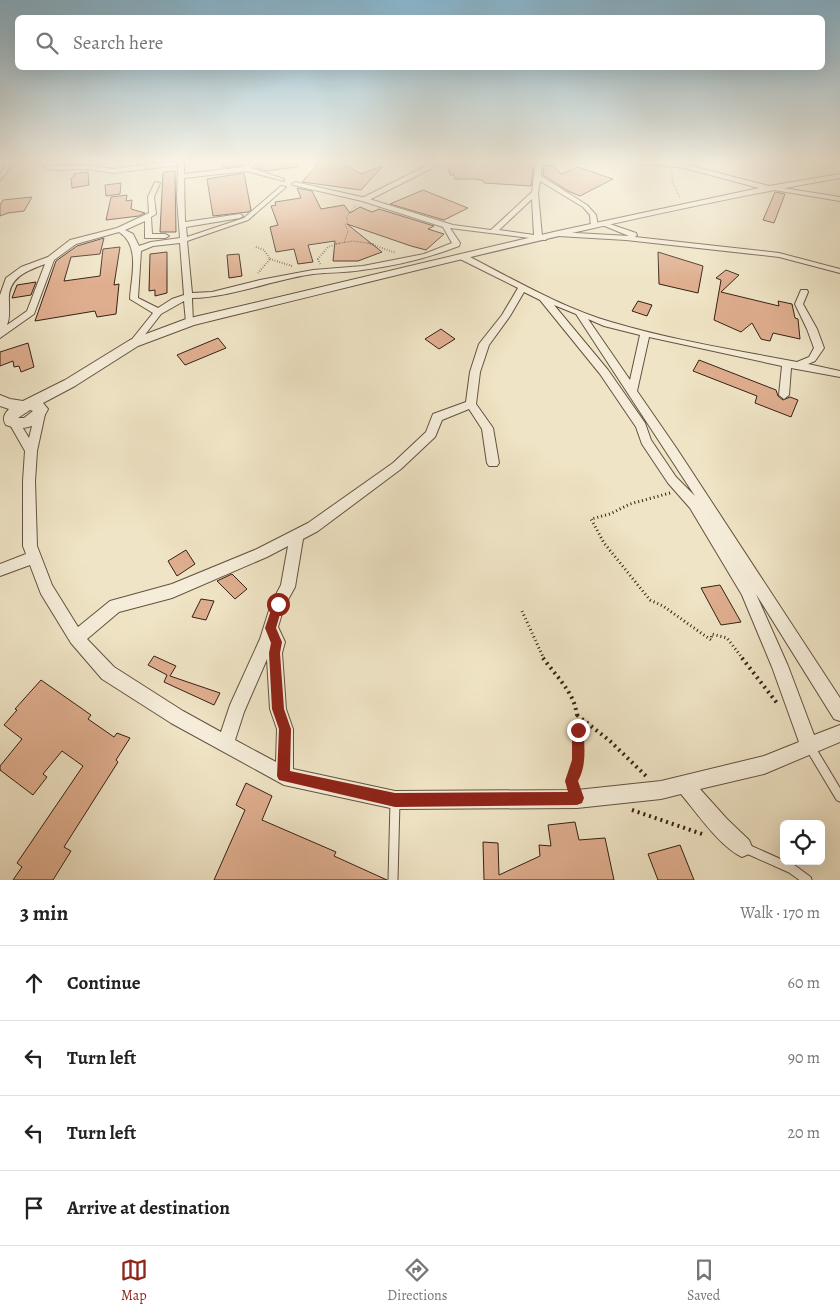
<!DOCTYPE html>
<meta charset="utf-8">
<style>
body{margin:0;font-family:Alegreya,serif;background:#f2f2f2;color:#222}
.controls{position:absolute;right:15px;bottom:15px;display:grid;overflow:hidden;border-radius:8px;box-shadow:0 5px 20px #0002}
.controls button{width:45px;height:45px;display:grid;place-items:center;padding:0;border:0;border-bottom:1px solid #e0e0e0;background:#fff;color:#222;font:25px sans-serif}
.stop{position:absolute;width:15px;height:15px;margin:-11px;border:4px solid #8f2418;border-radius:50%;background:#fff}
.stop.end{background:#8f2418;border-color:#fff;box-shadow:0 1px 5px #0008}
.list{margin:0;padding:0;list-style:none}
h2{display:flex;justify-content:space-between;align-items:center;height:65px;margin:0;padding:0 20px;font-size:21px}
h2 small{font-size:16px;font-weight:400;color:#767676}
.list li{display:grid;grid-template-columns:32px 1fr auto;gap:15px;align-items:center;box-sizing:border-box;height:75px;padding:0 20px;border-top:1px solid #e0e0e0}
.list b{display:block;font-size:19px;white-space:nowrap}
.list em{font-size:16px;font-style:normal;color:#767676}
.icon{flex:none;width:28px;height:28px;fill:none;stroke:currentColor;stroke-width:2;stroke-linecap:round;stroke-linejoin:round}
.map{position:relative;flex:none;width:840px;height:880px;overflow:hidden}
.search{position:absolute;background:#fff;box-shadow:0 5px 20px #0002;left:15px;right:15px;top:15px;height:55px;display:flex;align-items:center;gap:12px;box-sizing:border-box;padding:0 18px;border-radius:8px;color:#767676;font-size:19px}
.sheet{height:365px;background:#fff}
nav{display:flex;justify-content:space-around;align-items:center;box-sizing:border-box;height:70px;border-top:1px solid #e0e0e0;background:#fff;font-size:14px;color:#767676}
nav a{display:grid;justify-items:center;gap:2px}
nav .on{color:#8f2418}
.map>svg:first-child{display:block}
.building{fill:#dfae8f;stroke:#362114}
.lines{fill:none;stroke-linecap:round;stroke-linejoin:round}
.service-casing{stroke:#645240;stroke-width:11}
.minor-casing{stroke:#645240;stroke-width:2}
.tertiary-casing{stroke:#645240;stroke-width:2}
.path-far3{stroke:#362114;stroke-width:1;stroke-dasharray:0.5 1;stroke-linecap:butt}
.path-far2{stroke:#362114;stroke-width:2;stroke-dasharray:0.5 2;stroke-linecap:butt}
.path-far1{stroke:#362114;stroke-width:3;stroke-dasharray:1 3;stroke-linecap:butt}
.path{stroke:#362114;stroke-width:4;stroke-dasharray:2 4;stroke-linecap:butt}
.service{stroke:#f5edd9;stroke-width:9}
.minor{fill:#f5edd9;fill-rule:evenodd}
.tertiary{fill:#f5edd9;fill-rule:evenodd}
.route{fill:#8f2418}
</style>
<div class="map">
<svg width="840" height="880" viewBox="0 0 840 880">
<rect width="100%" height="100%" fill="#efe4c5"/>
<filter id="stains"><feTurbulence type="fractalNoise" baseFrequency=".004" numOctaves="4"/><feColorMatrix values="0 0 0 0 .2 0 0 0 0 .09 0 0 0 0 .02 0 0 0 .5 -.17"/></filter>
<radialGradient id="worn" r=".72"><stop offset=".6" stop-color="#630" stop-opacity="0"/><stop offset="1" stop-color="#630" stop-opacity=".3"/></radialGradient>
<g class="building">
<polygon points="222,160 241,160 242,165 222,168"/>
<polygon points="264,160 297,160 297,167 266,171 257,168"/>
<polygon points="322,160 336,160 361,174 383,166 361,190 302,182"/>
<polygon points="454,160 534,164 531,186 484,183 484,181 476,179 455,179 454,175 450,175 448,166 454,164"/>
<polygon points="553,165 561,174 578,167 613,179 580,196 568,191 543,175 544,166"/>
<polygon points="175,171 176,232 160,232 163,172"/>
<polygon points="88,172 89,185 72,188 71,178 74,177 74,174"/>
<polygon points="244,173 251,210 248,212 213,216 207,179"/>
<polygon points="121,183 120,194 106,196 105,185"/>
<polygon points="297,188 312,191 321,209 344,205 350,213 360,207 372,212 379,209 434,226 428,229 444,234 426,250 411,246 347,224 382,252 358,261 333,261 335,241 308,245 313,262 298,264 294,249 276,252 270,227 278,225 271,206 276,205 275,202 301,198"/>
<polygon points="423,190 468,208 444,220 390,204"/>
<polygon points="775,192 785,194 774,223 763,220"/>
<polygon points="127,195 126,201 132,200 131,209 145,213 139,216 106,220 111,197"/>
<polygon points="32,197 24,211 8,213 0,216 0,205 3,200"/>
<polygon points="104,238 100,254 71,257 64,281 100,276 103,249 120,247 114,285 119,284 116,314 97,317 95,311 35,321 56,261 77,246"/>
<polygon points="167,252 167,293 155,296 155,290 149,291 150,254"/>
<polygon points="658,252 703,266 698,293 659,284"/>
<polygon points="239,254 242,276 229,278 227,255"/>
<polygon points="726,270 739,275 721,292 779,306 778,301 792,304 795,318 798,319 800,339 773,333 770,341 765,340 761,339 752,323 741,332 714,320 721,280 716,278"/>
<polygon points="36,282 31,295 12,298 17,285"/>
<polygon points="638,301 652,305 647,316 632,311"/>
<polygon points="441,329 455,339 439,349 425,339"/>
<polygon points="218,338 226,348 185,365 177,355"/>
<polygon points="28,343 34,367 21,372 19,366 14,367 13,361 0,366 0,352"/>
<polygon points="699,360 776,390 778,396 783,400 790,397 798,400 791,417 755,403 757,396 693,371"/>
<polygon points="186,550 195,564 177,576 168,561"/>
<polygon points="232,574 247,589 235,599 217,581"/>
<polygon points="720,585 741,622 721,625 701,588"/>
<polygon points="201,599 214,601 206,620 192,617"/>
<polygon points="154,656 176,666 170,676 220,693 214,705 164,682 167,675 148,665"/>
<polygon points="41,680 91,715 88,719 114,737 117,733 130,738 116,760 118,762 64,847 71,851 53,880 13,880 22,867 17,863 83,766 62,751 43,774 47,777 33,795 0,770 0,766 22,739 4,725 17,710 15,709"/>
<polygon points="246,783 272,796 262,820 336,852 334,856 387,880 214,880 245,810 236,805"/>
<polygon points="575,822 579,840 605,838 614,880 484,880 483,842 498,843 499,875 540,856 539,845 551,846 548,825"/>
<polygon points="680,845 694,880 658,880 648,854"/>
</g>
<g class="lines">
<g class="service-casing">
<g id="service">
<polyline points="810,747 840,797"/>
<polyline points="745,848 792,869 807,880"/>
<polyline points="393,880 395,802"/>
</g>
</g>
<g class="minor-casing">
<g id="minor">
<path d="M3,160h39l10,6 36,-1 25,4 71,-9v14l60,-7 11,-7h7l-11,8 33,11v2l-38,-10 -62,7 1,44 55,-8 3,2 -3,2 -54,9 1,10 57,-19 37,-32 5,1 -38,33 -61,21 5,52 20,-1 48,-12 53,-10 50,-4 61,-12 28,-11 -9,-16 -81,-26 -69,-16 -1,-1 3,-2 71,16 87,27 38,5 41,-38 4,-32h6l-1,16 46,29 9,10 2,11 -7,2 -1,-13 -7,-8 -43,-26 -2,12 4,43h4v4l-96,-12 10,15 -1,3c-31,12 -63,20 -97,24 -16,3 -33,2 -49,4 -41,6 -81,23 -121,24l1,26 -3,1 -4,-3 -2,-21 -23,13 -24,31 -3,1 -5,-3 24,-30 -23,-14c1,-22 11,-53 -11,-67l-43,12 -22,16 -20,54 -34,24v-43l6,-17 15,-11 27,-10 22,-17 47,-12 32,-15 -1,-16 7,-15 5,1 -6,14 2,17 -5,3 1,17h13l4,2 -4,2h-20v-17l-20,9 8,4 6,12 12,-4 29,-4 -3,-40 1,-33 -65,8 -25,-4 -36,1 -6,-2 -6,-4 -31,-1 1,5 -10,12v-6l4,-6zM532,199l2,36 -35,-5zM180,243l4,52 -12,4 -14,9 -20,-10 3,-47 12,-5zM45,264l-18,47 -20,14c3,-7 2,-15 2,-23 -2,-24 17,-31 36,-38z"/>
<polygon points="770,186 840,197 840,201 768,189 768,187"/>
<polygon points="604,222 636,233 637,235 635,237 779,253 840,269 840,273 779,257 626,240 558,236 554,234 558,232 629,236 602,225 600,224"/>
<path d="M460,255h6c45,23 96,53 145,67 60,18 124,28 186,40l12,-5 5,-9 -7,-19 -12,-25 6,-14h6l1,2 -5,12 14,25 7,19 -9,13 -7,3 32,7v6l-49,-9 -2,27 -5,4 -5,-4 3,-29 -133,-29 -12,54 40,58 163,249v23l-6,-2 -78,-125 32,72 26,69 26,-10v17l-76,32 -64,15 27,30 22,21 3,7 -3,7 -7,3c-22,-10 -45,-44 -61,-63l-20,5 -84,9 -182,1 -111,-24 -113,-62 -69,-44 -31,-36 -30,-49 -11,-29 -30,11v-12l26,-10 -3,-8v-65l2,-30 -16,-28 1,-3h8l11,18 6,-24 5,-4 5,4 -8,37 -2,30 2,65 15,39 26,42 32,-26 62,-17 85,-35 51,-26 85,-60 33,-31 7,-18 33,-12 4,-30 9,-28 23,-29 16,-27 -58,-29zM524,292l16,8 60,74 36,53 6,17 26,39 22,25 52,87 30,72 27,75 -35,14 -103,25 -84,9 -182,1 -102,-22v-40l-7,-20 -4,-56 3,-11 -7,-15 6,-20 11,-20 8,-48 15,-8 83,-62 34,-32 7,-17 27,-11 13,20 5,34 2,3h8l2,-3 -6,-35 -17,-24 4,-32 9,-27 21,-29zM554,305l22,9 119,182 -19,-19 -25,-37 -6,-17 -37,-53zM588,319l16,7 36,9 -10,45zM288,546l-7,39 -10,19 -11,35 -30,66 -9,27 -38,-21 -69,-44 -27,-28 32,-27 53,-14 95,-41zM267,659l3,50 7,20 -1,33 -41,-22 9,-28z"/>
</g>
</g>
<g class="tertiary-casing">
<g id="tertiary">
<polygon points="438,160 448,160 367,201 360,199"/>
<path d="M541,160h120l23,4 85,22 71,-12v4c-218,38 -432,95 -646,147l-56,21 -63,40 -32,17 5,6c-8,18 -24,23 -42,16 -4,-6 -2,-11 3,-16l-9,-3v-11l10,4 13,2 42,-21 65,-40 56,-21 372,-88 201,-43 -75,-20 -36,-4 -103,-2zM30,410l3,1 -9,7h-6z"/>
</g>
</g>
<g class="path-far3">
<polyline points="672,172 672,180 680,198"/>
<polyline points="344,243 348,231 345,225 348,221 346,217 356,205"/>
<polyline points="335,244 353,241 374,244"/>
</g>
<g class="path-far2">
<polyline points="368,243 396,253"/>
<polyline points="256,247 264,250 270,259 258,273"/>
<polyline points="270,259 292,266"/>
<polyline points="320,264 318,259 328,247 340,243"/>
</g>
<g class="path-far1">
<polyline points="670,493 630,504 610,514 591,519 604,543 650,600 663,606 711,640 712,634 727,638 743,659"/>
<polyline points="522,611 544,659"/>
</g>
<g class="path">
<path d="M543,658c11,15 27,31 32,48 7,25 3,53 -3,77"/>
<polyline points="742,658 777,703"/>
<polyline points="577,715 610,741 646,776"/>
<polyline points="632,810 705,835"/>
</g>
<use href="#service" class="service"/>
<use href="#minor" class="minor"/>
<use href="#tertiary" class="tertiary"/>
</g>
<linearGradient id="sky" x2="0" y2="1"><stop stop-color="#89b8d1"/><stop offset="0.57" stop-color="#f8f3e5"/><stop offset="1" stop-color="#f8f3e5" stop-opacity="0"/></linearGradient>
<rect width="840" height="283" fill="url(#sky)"/>
<path class="route" d="M278,599l4,2 1,3 -7,24 6,14 -2,11 4,56 7,20 -1,42 105,22 173,-1 -3,-11 7,-21v-30l2,-4 4,-2 4,2 2,4c0,18 3,35 -6,51l6,17 -2,5 -5,2 -182,2 -116,-27 -2,-4 2,-47 -7,-20 -3,-56 2,-10 -6,-15 9,-27z"/>
<rect width="100%" height="100%" filter="url(#stains)"/>
<rect width="100%" height="100%" fill="url(#worn)"/>
</svg>
<div class="controls">
<button><svg class="icon" aria-label="locate" viewBox="0 0 24 24"><circle cx="12" cy="12" r="6"/><path d="M12 2v4M12 18v4M2 12h4M18 12h4"/></svg></button>
</div>
<div class="stop" style="left:278px;top:604px"></div>
<div class="stop end" style="left:578px;top:730px"></div>
<div class="search"><svg class="icon" aria-label="search" viewBox="0 0 24 24"><circle cx="10" cy="10" r="6"/><path d="M15 15l6 6"/></svg>Search here</div>
</div>
<section class="sheet">
<h2>3 min<small>Walk · 170 m</small></h2>
<ul class="list">
<li><svg class="icon" aria-label="ahead" viewBox="0 0 24 24"><path d="M12 20V5M6 11l6-6 6 6"/></svg><div><b>Continue</b></div><em>60 m</em></li>
<li><svg class="icon" aria-label="left" viewBox="0 0 24 24"><path d="M17 20v-9H6M10 6l-5 5 5 5"/></svg><div><b>Turn left</b></div><em>90 m</em></li>
<li><svg class="icon" aria-label="left" viewBox="0 0 24 24"><path d="M17 20v-9H6M10 6l-5 5 5 5"/></svg><div><b>Turn left</b></div><em>20 m</em></li>
<li><svg class="icon" aria-label="arrive" viewBox="0 0 24 24"><path d="M6 21V4h12l-3 4 3 4H6"/></svg><div><b>Arrive at destination</b></div></li>
</ul>
</section>
<nav>
<a class="on"><svg class="icon" aria-label="map" viewBox="0 0 24 24"><path d="M3 6l6-2 6 2 6-2v14l-6 2-6-2-6 2zM9 4v14M15 6v14"/></svg>Map</a>
<a><svg class="icon" aria-label="directions" viewBox="0 0 24 24"><path d="M12 3l9 9-9 9-9-9zM9 14v-3h6M13 9l2 2-2 2"/></svg>Directions</a>
<a><svg class="icon" aria-label="saved" viewBox="0 0 24 24"><path d="M7 4h10v16l-5-4-5 4z"/></svg>Saved</a>
</nav>
